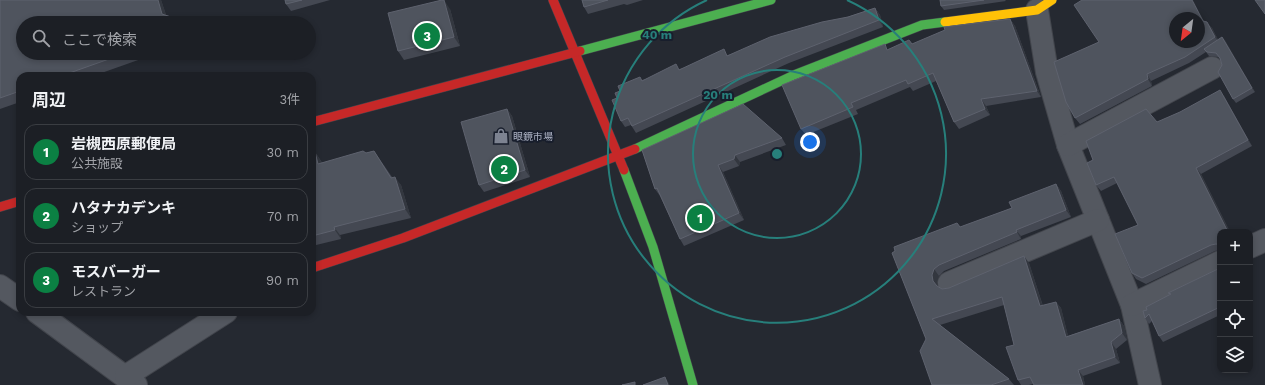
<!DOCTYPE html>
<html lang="ja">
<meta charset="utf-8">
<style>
body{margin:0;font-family:"Work Sans","Noto Sans JP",sans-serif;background:#25272d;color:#f1f3f6}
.controls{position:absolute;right:12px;bottom:12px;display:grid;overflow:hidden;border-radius:8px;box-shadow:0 2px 6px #0003}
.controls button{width:36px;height:36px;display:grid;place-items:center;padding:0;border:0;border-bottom:1px solid #3a3d42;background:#1c1f25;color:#f1f3f6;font:20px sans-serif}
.compass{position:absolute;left:1169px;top:12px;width:36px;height:36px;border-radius:50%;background:#1c1f25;box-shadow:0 2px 6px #0003;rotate:209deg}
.you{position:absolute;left:810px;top:142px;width:14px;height:14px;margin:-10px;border:3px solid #fff;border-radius:50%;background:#1a73e8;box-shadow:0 0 0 6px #1a73e833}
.badge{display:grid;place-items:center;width:26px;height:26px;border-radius:50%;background:#0b8043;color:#fff;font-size:13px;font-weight:700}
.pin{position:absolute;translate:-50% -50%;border:2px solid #fff;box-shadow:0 1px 4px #0006}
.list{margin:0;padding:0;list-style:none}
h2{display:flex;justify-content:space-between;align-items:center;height:52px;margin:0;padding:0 16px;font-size:17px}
h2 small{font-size:13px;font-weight:400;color:#a0a2a7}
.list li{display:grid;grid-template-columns:26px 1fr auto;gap:12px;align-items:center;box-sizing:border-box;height:56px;margin:0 8px 8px;padding:0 8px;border:1px solid #3a3d42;border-radius:12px}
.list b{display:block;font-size:15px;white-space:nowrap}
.list p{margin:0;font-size:13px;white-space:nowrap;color:#a0a2a7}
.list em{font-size:13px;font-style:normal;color:#a0a2a7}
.icon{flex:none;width:22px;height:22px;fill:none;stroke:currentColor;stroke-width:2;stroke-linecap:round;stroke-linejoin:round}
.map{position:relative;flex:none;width:1265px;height:385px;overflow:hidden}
.search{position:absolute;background:#1c1f25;box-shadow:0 2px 6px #0003;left:16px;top:16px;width:300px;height:44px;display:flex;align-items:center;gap:10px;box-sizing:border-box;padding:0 14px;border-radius:22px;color:#a0a2a7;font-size:15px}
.panel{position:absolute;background:#1c1f25;box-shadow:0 2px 6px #0003;left:16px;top:72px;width:300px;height:244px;border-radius:12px}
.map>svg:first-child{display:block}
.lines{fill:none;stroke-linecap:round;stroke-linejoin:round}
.street-casing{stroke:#42454c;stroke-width:24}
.fast-casing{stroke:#42454c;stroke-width:10}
.slow-casing{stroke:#42454c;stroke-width:10}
.jam-casing{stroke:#42454c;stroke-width:10}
.street{stroke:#545860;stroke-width:22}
.fast{stroke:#4caf50;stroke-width:9}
.slow{stroke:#ffc107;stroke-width:9}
.jam{stroke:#c62828;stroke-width:9}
.wall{fill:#444852}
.shaded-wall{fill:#33373f}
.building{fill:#4f545e;stroke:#5e626e;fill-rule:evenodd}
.ring{fill:none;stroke:#277f7b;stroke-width:2}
.labels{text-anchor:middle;stroke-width:4;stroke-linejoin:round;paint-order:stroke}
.poi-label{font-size:10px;fill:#adb3c5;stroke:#181e2c;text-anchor:start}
.centre{fill:#277f7b;stroke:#181e2c;stroke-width:2}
.ring-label{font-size:12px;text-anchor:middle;font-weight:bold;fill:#277f7b;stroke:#181e2c;stroke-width:4;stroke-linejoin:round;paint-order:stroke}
</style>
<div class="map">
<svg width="1265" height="385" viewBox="0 0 1265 385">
<rect width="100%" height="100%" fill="#252931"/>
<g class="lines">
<g class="street-casing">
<g id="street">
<polyline points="1037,10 1047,72 1068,145 1132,305 1150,385"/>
<polyline points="1068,145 1212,68"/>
<polyline points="1250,247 1265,240"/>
<polyline points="949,283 1098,220"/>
<polyline points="0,286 20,300"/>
<polyline points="1132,305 1220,262"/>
<polyline points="37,312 136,385"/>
<polyline points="126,376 226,312"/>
</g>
</g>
<g class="fast-casing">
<g id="fast">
<polyline points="580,51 771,0"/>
<polyline points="635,149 794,75 922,25 945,22"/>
<polyline points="624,170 653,247 693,385"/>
</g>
</g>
<g class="slow-casing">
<polyline id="slow" points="945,22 1037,10 1052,0"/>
</g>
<g class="jam-casing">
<g id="jam">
<polyline points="553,0 624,170"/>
<polyline points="312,122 580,51"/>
<polyline points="0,207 20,201"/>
<polyline points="312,268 403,238 635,149"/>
</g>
</g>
<use href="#street" class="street"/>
<use href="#fast" class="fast"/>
<use href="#slow" class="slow"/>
<use href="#jam" class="jam"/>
</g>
<g class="wall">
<polygon points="0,0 161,0 166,15 171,17 176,23 23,23 23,53 158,53 93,76 20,76 20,102 0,109"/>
<polygon points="285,0 330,0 291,11 286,4"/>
<polygon points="582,0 643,0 627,5 624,4 588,14 584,7"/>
<polygon points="940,0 1005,0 1006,1 944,10 941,6"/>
<polygon points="875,8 880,15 883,27 789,63 636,133 631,125 625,127 621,121 617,98 642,80 728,55"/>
<polygon points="450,9 460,46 404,60 398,51"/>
<polygon points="1010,19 1015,26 1041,97 986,106 990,115 959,129 954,122 936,81 913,91 910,87 856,110 858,114 806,135 801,129 889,49 912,44"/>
<polygon points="1204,21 1212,28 1218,40 1222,37 1255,92 1236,103 1233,99 1220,59 1218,57 1209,56 1206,52 1189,63 1151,81 1152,86 1080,124 1075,118"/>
<polygon points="1224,96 1252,146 1201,174 1230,232 1220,232 1220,250 1215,251 1146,284 1136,279 1132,273 1138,225 1117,183 1101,191 1096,185 1093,160 1157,122"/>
<polygon points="507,109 512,116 530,177 484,192 479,185"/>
<polygon points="782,138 786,145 740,162 739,166 723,172 744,220 684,246 680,239 660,196 655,189 642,150"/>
<polygon points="374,151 392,177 401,185 411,218 340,235 341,239 312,246 312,153 315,152 321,161 322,163"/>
<polygon points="1056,184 1061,191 1071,217 1021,236 1021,239 944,271 939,276 937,282 937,287 942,289 949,288 1029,263 1043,306 1056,302 1061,308 1068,336 1119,319 1124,326 1127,340 1116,349 1120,363 1083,376 1085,385 1034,385 1033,384 1029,385 1021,385 1018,380 1014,345 1004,305 940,325 1009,379 1014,385 932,385 926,339 892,253 1012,208"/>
<polygon points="1220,268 1220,315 1163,342 1159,336 1152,321 1149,324 1145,318 1147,310 1170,295 1168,293"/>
</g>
<g class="shaded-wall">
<polygon points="158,0 161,0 169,23 162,14"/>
<polygon points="444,0 450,9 460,46 454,37"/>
<polygon points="1192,0 1193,0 1207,27 1203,21"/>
<polygon points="875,8 880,15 883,27 879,20"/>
<polygon points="171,17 176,23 173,23"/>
<polygon points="1010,19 1015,26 1041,97 1037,91"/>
<polygon points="1207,22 1212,28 1220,43 1215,37"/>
<polygon points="1222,37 1225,40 1255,92 1252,88"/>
<polygon points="1147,74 1151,81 1152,86 1148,79"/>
<polygon points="1220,90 1224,96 1252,146 1248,140"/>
<polygon points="981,99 986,106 990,115 985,109"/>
<polygon points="507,109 512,116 530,177 525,170"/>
<polygon points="315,152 321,161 324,173 318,164"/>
<polygon points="735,155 740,162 739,166 734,159"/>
<polygon points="718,165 723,172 744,220 739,213"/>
<polygon points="1196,168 1201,174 1230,232 1228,232"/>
<polygon points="395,177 401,185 411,218 405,209"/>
<polygon points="1056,184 1061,191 1071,217 1066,210"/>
<polygon points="334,227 340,235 341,239 335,230"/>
<polygon points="1016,230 1021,236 1021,239 1017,232"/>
<polygon points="1024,256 1029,263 1045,313 1040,306"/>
<polygon points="934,269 939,276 937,282 938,288 933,281 932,275"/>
<polygon points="1056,302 1061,308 1070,344 1066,337"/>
<polygon points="1119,319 1124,326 1127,340 1122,333"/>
<polygon points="1111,342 1116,349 1120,363 1115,357"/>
<polygon points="1078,370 1083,376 1085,385 1083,385"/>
<polygon points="665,377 670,385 668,385"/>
</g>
<g class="building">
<polygon points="0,0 158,0 162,14 171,17 173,23 23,23 23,53 126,53 61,76 20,76 20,91 0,98"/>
<polygon points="285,0 302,0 286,4"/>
<polygon points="442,0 444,0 454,37 398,51 388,13"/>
<polygon points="582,0 608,0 584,7"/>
<polygon points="940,0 984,0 941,6"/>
<path d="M1082,0h110l11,21 4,1 8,15 -30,20 -38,17 1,5 -73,39 -9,-16 -12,-40 45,-20 -25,-37zM1175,18h24v24h-24z"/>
<polygon points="1255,0 1265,0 1265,14"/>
<polygon points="875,8 879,20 785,57 632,126 628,118 621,121 612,100 617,98 615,93 620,91 618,86 640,77 642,81 676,64 679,70 724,49 727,56 770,37 822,22 848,17"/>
<polygon points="1010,19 1037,91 981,99 985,109 954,122 933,73 908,84 906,80 851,103 853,107 801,129 782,85 885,44 887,50 909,40 912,44 945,30 944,27"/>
<polygon points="1222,37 1252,88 1233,99 1218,72 1222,65 1220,58 1216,53 1207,52 1204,49"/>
<polygon points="1220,90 1248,140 1196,168 1228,232 1220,232 1220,245 1216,244 1211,245 1142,278 1132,273 1115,234 1138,225 1114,177 1096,185 1087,163 1093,160 1086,141 1146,109 1157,122 1180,112"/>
<polygon points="743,104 782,138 735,155 734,159 718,165 739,213 680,239 657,188 655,189 642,150"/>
<polygon points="507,109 525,170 479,185 461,122"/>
<polygon points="363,151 366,153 374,151 391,178 395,177 405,209 334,227 335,230 312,236 312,153 315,152 318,164"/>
<polygon points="1056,184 1066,210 1016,230 1017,232 939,265 934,269 932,275 933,281 937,286 942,289 949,288 1024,256 1040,306 1056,302 1066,337 1119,319 1122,333 1111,342 1115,357 1078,370 1083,385 1034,385 1030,377 1018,380 1006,347 1014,345 1002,297 932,319 1009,379 991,385 932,385 920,351 926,339 892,253 895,251 894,247 957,223 960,227 1012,208 1009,202"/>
<polygon points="1220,268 1220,307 1159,336 1149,314 1145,318 1143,311 1147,310 1146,307 1171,294 1168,293"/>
<polygon points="665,377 668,385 643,385"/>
<polygon points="635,382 635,385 622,385"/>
</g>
<g class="ring">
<circle cx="777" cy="154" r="84"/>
<path d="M847 0A169 169 0 1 1 707 0"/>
</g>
<defs>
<g id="shop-bare" transform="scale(1.2)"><path d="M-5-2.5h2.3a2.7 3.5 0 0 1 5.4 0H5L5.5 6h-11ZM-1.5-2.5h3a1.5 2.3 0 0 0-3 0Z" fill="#7d8391" stroke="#181e2c" stroke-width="2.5" paint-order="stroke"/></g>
</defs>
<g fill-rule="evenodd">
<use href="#shop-bare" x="501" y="136"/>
</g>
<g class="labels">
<g class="poi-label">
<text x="513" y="140">眼鏡市場</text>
</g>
</g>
<circle cx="777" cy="154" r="6" class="centre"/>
<g class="ring-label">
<text x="657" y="39">40 m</text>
<text x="718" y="99">20 m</text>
</g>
</svg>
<div class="controls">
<button>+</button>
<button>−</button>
<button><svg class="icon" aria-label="locate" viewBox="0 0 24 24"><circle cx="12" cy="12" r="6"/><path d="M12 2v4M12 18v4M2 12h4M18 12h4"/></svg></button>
<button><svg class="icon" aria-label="layers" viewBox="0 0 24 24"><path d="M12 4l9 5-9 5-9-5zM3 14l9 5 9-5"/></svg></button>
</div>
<svg class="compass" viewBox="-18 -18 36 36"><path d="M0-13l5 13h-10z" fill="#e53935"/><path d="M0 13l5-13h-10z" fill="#a0a2a7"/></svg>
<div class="you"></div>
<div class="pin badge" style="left:700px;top:218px">1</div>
<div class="pin badge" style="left:504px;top:169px">2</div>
<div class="pin badge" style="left:427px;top:36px">3</div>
<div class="search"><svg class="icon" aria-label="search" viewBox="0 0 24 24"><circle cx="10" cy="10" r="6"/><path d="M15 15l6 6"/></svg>ここで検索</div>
<section class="panel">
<h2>周辺<small>3件</small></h2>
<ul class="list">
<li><span class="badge">1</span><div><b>岩槻西原郵便局</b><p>公共施設</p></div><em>30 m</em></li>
<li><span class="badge">2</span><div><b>ハタナカデンキ</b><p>ショップ</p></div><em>70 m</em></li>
<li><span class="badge">3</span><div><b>モスバーガー</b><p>レストラン</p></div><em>90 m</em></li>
</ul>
</section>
</div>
